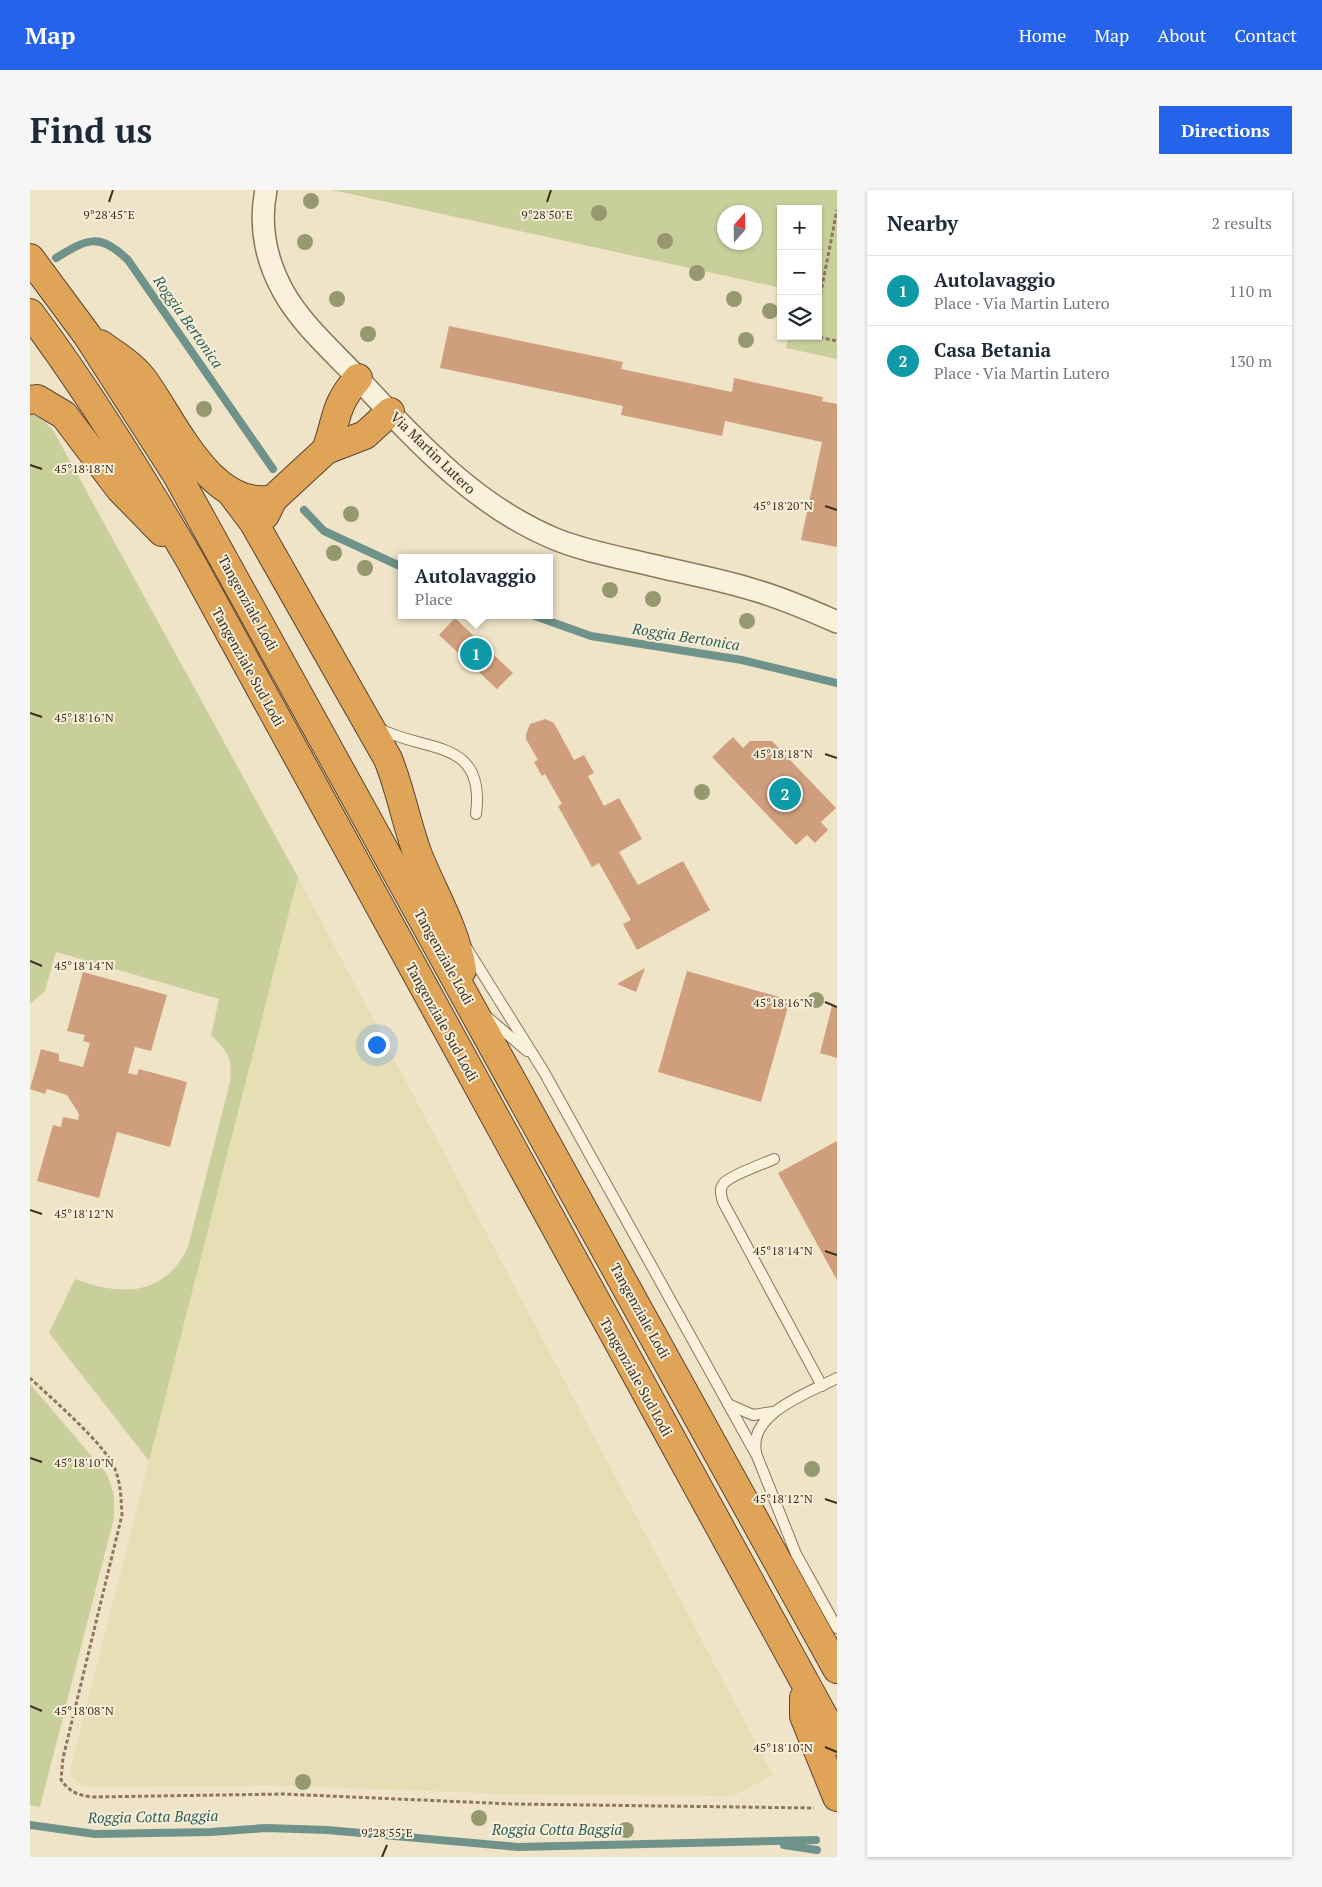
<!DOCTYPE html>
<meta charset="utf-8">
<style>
body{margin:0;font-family:"PT Serif",serif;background:#f6f6f7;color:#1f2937}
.controls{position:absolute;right:15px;top:15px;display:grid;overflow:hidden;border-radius:0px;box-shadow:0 1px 4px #0004}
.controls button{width:45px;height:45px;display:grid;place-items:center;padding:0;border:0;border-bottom:1px solid #e0e1e3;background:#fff;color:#1f2937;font:25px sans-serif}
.compass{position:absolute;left:687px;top:15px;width:45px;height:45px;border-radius:50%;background:#fff;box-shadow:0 1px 4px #0004;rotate:20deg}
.you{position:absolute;left:346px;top:854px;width:18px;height:18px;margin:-12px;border:4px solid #fff;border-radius:50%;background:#1a73e8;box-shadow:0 0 0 8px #1a73e833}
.badge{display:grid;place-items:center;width:32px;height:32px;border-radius:50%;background:#2563eb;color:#fff;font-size:16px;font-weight:700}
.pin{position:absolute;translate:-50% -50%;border:2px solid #fff;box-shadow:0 1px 5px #0006}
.popup{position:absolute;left:368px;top:364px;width:155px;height:65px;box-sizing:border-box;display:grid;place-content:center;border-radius:0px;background:#fff;filter:drop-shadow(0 1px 4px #0005);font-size:16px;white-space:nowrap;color:#747a83}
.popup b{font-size:19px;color:#1f2937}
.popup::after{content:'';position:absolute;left:50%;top:100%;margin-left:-10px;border:10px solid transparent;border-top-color:#fff}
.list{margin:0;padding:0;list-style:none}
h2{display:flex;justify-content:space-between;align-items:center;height:65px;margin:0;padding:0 20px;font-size:21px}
h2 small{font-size:16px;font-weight:400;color:#747a83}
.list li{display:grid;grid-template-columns:32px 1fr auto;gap:15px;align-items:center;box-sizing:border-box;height:70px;padding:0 20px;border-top:1px solid #e0e1e3}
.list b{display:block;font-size:19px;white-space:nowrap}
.list p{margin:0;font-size:16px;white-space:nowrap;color:#747a83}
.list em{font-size:16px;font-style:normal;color:#747a83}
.icon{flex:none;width:28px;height:28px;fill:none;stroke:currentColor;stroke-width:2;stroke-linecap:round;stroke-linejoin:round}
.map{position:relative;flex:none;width:807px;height:1667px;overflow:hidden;border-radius:0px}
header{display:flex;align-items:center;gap:30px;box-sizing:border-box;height:70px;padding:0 25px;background:#2563eb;color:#fff}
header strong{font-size:24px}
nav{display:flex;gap:28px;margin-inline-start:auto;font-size:18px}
.intro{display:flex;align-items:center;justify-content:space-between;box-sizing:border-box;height:120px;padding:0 30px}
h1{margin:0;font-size:35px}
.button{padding:12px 22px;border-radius:0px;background:#2563eb;color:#fff;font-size:18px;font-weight:700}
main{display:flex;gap:30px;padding:0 30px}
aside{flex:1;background:#fff;border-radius:0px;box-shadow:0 1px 4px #0004}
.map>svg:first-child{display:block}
.farmland{fill:#e6deb5}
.green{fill:#c9cf9b;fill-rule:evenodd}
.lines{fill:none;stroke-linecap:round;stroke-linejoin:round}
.stream{stroke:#6f938a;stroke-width:8}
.building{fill:#cf9f7d}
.lane-casing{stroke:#8d765c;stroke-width:12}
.street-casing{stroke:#8d765c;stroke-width:24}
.highway-casing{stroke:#5b4430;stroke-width:30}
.path{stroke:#8d765c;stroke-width:3;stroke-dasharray:4 2.5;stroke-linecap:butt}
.lane{stroke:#faf1dc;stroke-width:10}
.street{stroke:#faf1dc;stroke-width:21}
.highway{stroke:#e0a458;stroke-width:28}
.tree{fill:#96986f}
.ticks{fill:none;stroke:#3d2e20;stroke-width:2}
.labels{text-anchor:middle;stroke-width:4;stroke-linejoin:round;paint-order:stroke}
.street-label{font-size:14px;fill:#3d2e20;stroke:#f7eed8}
.water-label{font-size:15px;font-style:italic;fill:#2f5d5a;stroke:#f7eed8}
.ticks-label{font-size:12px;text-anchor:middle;fill:#3d2e20;stroke:#f7eed8;stroke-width:4;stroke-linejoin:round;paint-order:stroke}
</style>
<header>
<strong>Map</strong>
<nav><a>Home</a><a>Map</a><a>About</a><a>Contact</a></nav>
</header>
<div class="intro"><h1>Find us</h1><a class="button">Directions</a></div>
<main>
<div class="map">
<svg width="807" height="1667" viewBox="0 0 807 1667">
<rect width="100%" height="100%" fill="#f0e4c8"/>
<polygon class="farmland" points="268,687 743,1585 703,1606 477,1604 240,1595 63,1597 52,1595 44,1589 40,1581"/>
<g class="green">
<path d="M302,0h505v169l-51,-11 3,-12h29v-127h-37v79zM694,22h30v30h-30z"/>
<path d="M0,224l12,5 11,11 245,447 -149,584 -100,-128 26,-54c46,17 89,18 113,-32l42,-165c2,-25 -1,-29 -19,-47l8,-36 -163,-47 -11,39 -15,13z"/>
<polygon points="0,1194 77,1284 84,1305 84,1328 10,1617 0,1615"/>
</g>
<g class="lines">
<g class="stream">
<path d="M26,68c31,-19 43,-26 72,2l145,209"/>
<polyline points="274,320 294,341 372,377"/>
<polyline points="502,425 561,446 712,470 807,493"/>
<polyline points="0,1635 65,1644 181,1642 236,1638 297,1640 488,1657 786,1650"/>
<polyline points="754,1655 787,1660"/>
</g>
</g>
<g class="building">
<polygon points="419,136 593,172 591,179 702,202 704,188 793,207 792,211 807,214 807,357 771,350 792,252 695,231 692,246 591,225 593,216 410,178"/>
<polygon points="425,428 483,483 467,499 409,445"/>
<polygon points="515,529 524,533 544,570 554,565 564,583 558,586 574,616 589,608 612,649 589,662 608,695 653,671 680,720 607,760 593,734 601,730 569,673 562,677 528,616 532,614 515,584 512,586 504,572 508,570 496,549 496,544 500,534"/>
<polygon points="703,547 713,558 720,551 742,551 806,618 791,632 798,640 785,653 777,645 766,655 682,567"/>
<polygon points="615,778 606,802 587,794 592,791"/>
<polygon points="657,781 760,810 731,912 628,882"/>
<polygon points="53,782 137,805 121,861 105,857 98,883 107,885 109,879 157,892 140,957 87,942 69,1008 7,991 23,935 31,937 33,927 48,930 49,924 37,905 17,899 15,904 0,899 11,859 29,864 29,871 53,877 60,853 53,851 55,845 37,841"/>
<polygon points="802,816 807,818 807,868 790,863"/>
<polygon points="807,951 807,1090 748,983"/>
</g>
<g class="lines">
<g class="lane-casing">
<g id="lane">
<path d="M348,538c46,25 108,9 98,86"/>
<polyline points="436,757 514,882 727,1266 766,1364 807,1438"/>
<polyline points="456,826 497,861"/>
<path d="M744,969c-13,6 -41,15 -50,24 -5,6 -3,12 -1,19l99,184"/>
<polyline points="698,1214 723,1225 743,1222"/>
<path d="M726,1262c-8,-39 53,-59 81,-74"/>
</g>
</g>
<g class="street-casing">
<path id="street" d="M236,0c-7,35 0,70 17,101 17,31 46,57 70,82 61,65 118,131 202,166 32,13 68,19 101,27 33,8 66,14 98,24 28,8 56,20 83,32"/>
</g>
<g class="highway-casing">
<g id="highway">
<polyline points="0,68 57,145 147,285 807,1479"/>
<path d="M0,123c59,79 110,162 160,247l647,1181"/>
<path d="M70,154c14,10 31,20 42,34 31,41 68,134 131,121"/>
<polyline points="0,210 7,209 34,225 90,299 132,342"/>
<path d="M296,260c12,-32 7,-43 32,-72"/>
<path d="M200,301l24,32 134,236c13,32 18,64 30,96 16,40 37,72 44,115"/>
<polyline points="235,325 243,309 296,260 335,245 360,222"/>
<polyline points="774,1508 774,1526 807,1607"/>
</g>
</g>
<g class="path">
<polyline points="788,117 807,20"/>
<polyline points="783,146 807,151"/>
<path d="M0,1188c21,20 76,67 85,91 6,15 6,30 7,46l-59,243 -2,22c9,12 16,15 31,17l191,-3 230,10 301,4"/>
</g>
<use href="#lane" class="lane"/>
<use href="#street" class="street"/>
<use href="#highway" class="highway"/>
</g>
<g class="tree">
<circle cx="281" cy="11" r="8"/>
<circle cx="569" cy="23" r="8"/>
<circle cx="635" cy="51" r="8"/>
<circle cx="275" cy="52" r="8"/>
<circle cx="667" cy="83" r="8"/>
<circle cx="307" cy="109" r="8"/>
<circle cx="704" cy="109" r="8"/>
<circle cx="740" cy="121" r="8"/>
<circle cx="338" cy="144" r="8"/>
<circle cx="716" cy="150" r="8"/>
<circle cx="174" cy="219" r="8"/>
<circle cx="321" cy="324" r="8"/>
<circle cx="304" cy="363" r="8"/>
<circle cx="335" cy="378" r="8"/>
<circle cx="580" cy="400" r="8"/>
<circle cx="623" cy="409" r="8"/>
<circle cx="717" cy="431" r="8"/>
<circle cx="672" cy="602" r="8"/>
<circle cx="786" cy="810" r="8"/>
<circle cx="782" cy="1279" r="8"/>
<circle cx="273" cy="1592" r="8"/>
<circle cx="449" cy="1628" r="8"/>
<circle cx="596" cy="1640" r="8"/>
</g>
<path class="ticks" d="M79,12l4,-12M517,12l4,-12M0,275l12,4M795,316l12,4M0,523l12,4M795,564l12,4M0,771l12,5M795,812l12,5M0,1020l12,4M795,1061l12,4M0,1268l12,4M795,1309l12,4M0,1516l12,5M795,1557l12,5M352,1667l5,-12"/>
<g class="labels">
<g class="street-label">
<text transform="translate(403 263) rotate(44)" y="5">Via Martin Lutero</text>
<text transform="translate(218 413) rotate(61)" y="5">Tangenziale Lodi</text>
<text transform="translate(218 477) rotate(61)" y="5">Tangenziale Sud Lodi</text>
<text transform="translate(414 767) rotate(61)" y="5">Tangenziale Lodi</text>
<text transform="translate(412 832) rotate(61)" y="5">Tangenziale Sud Lodi</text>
<text transform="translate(610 1121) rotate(61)" y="5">Tangenziale Lodi</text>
<text transform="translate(606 1187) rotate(61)" y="5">Tangenziale Sud Lodi</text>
</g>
<g class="water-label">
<text transform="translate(158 132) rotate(55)" y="5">Roggia Bertonica</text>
<text transform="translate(656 447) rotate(9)" y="5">Roggia Bertonica</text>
<text transform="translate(123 1627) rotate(-1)" y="5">Roggia Cotta Baggia</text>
<text x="527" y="1645">Roggia Cotta Baggia</text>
</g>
</g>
<g class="ticks-label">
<text x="517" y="29">9°28'50"E</text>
<text x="79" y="29">9°28'45"E</text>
<text x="54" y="283">45°18'18"N</text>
<text x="753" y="320">45°18'20"N</text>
<text x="54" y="532">45°18'16"N</text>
<text x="753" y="568">45°18'18"N</text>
<text x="54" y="780">45°18'14"N</text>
<text x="753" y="817">45°18'16"N</text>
<text x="54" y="1028">45°18'12"N</text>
<text x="753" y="1065">45°18'14"N</text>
<text x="54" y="1277">45°18'10"N</text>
<text x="753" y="1313">45°18'12"N</text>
<text x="54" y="1525">45°18'08"N</text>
<text x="753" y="1562">45°18'10"N</text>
<text x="357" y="1647">9°28'55"E</text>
</g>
</svg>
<div class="controls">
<button>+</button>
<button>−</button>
<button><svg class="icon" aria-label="layers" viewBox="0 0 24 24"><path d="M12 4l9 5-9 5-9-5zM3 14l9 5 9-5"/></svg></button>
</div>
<svg class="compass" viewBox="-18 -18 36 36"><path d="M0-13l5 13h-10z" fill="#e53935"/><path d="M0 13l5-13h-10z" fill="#747a83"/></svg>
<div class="you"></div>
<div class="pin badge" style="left:446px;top:464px;background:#0f9aa8">1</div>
<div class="popup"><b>Autolavaggio</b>Place</div>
<div class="pin badge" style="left:755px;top:604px;background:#0f9aa8">2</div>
</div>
<aside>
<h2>Nearby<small>2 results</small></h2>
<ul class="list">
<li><span class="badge" style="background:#0f9aa8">1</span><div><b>Autolavaggio</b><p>Place · Via Martin Lutero</p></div><em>110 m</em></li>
<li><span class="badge" style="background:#0f9aa8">2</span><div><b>Casa Betania</b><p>Place · Via Martin Lutero</p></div><em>130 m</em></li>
</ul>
</aside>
</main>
